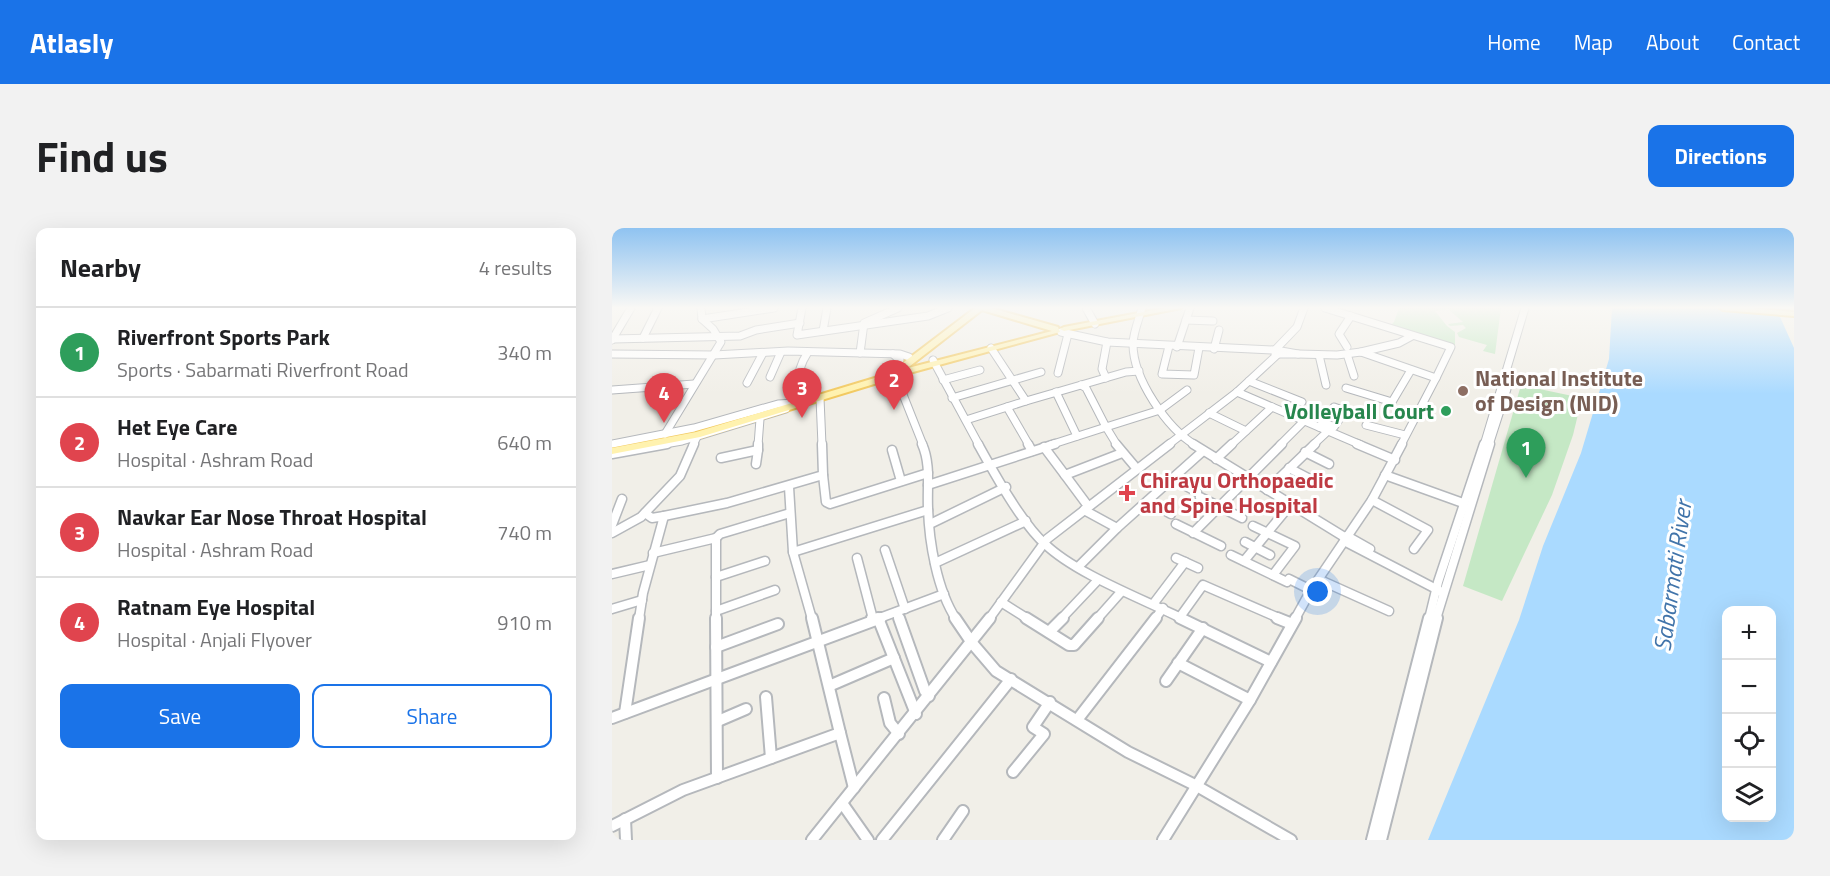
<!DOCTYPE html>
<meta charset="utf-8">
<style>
body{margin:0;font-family:"Titillium Web",sans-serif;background:#f2f2f2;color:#202124}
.controls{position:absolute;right:18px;bottom:18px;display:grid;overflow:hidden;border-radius:12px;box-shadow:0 6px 24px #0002}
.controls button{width:54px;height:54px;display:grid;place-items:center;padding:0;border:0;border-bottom:2px solid #e0e0e0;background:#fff;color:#202124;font:30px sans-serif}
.you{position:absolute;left:706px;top:364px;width:21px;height:21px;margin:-15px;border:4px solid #fff;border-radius:50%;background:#1a73e8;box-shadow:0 0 0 9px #1a73e833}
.badge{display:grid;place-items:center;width:39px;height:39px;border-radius:50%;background:#1a73e8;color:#fff;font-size:20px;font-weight:700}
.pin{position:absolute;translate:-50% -50px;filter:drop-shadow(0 2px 3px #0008)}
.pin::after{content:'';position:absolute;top:32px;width:21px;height:18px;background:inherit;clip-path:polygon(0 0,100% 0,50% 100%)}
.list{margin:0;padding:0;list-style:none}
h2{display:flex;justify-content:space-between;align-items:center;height:78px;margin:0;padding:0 24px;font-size:26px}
h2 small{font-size:20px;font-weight:400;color:#757577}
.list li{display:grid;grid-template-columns:39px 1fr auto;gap:18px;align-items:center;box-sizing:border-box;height:90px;padding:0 24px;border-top:2px solid #e0e0e0}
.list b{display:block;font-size:22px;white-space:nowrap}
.list p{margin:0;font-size:20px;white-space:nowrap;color:#757577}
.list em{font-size:20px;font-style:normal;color:#757577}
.actions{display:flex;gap:12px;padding:18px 24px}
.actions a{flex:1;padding:14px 0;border:2px solid #1a73e8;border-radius:12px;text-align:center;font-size:21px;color:#1a73e8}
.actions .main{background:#1a73e8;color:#fff}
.icon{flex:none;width:33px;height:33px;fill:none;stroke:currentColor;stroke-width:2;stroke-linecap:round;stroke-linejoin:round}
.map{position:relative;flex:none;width:1182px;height:612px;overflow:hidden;border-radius:12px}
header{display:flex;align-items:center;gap:36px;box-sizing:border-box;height:84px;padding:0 30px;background:#1a73e8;color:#fff}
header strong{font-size:28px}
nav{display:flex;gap:33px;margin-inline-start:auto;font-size:21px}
.intro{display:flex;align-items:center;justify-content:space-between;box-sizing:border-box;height:144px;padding:0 36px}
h1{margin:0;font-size:42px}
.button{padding:15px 27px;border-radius:12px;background:#1a73e8;color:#fff;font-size:21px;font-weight:700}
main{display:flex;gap:36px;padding:0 36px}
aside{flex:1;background:#fff;border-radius:12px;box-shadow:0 6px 24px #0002}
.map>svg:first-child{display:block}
.green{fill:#c5e8c5}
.water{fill:#aadaff;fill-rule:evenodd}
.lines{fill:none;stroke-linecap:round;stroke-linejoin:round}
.minor-far2-casing{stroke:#b5b8bc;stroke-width:9}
.minor-far1-casing{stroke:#b5b8bc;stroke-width:11}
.minor-casing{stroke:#b5b8bc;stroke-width:14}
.major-casing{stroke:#f2c960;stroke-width:4}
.minor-far2{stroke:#fff;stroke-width:7}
.minor-far1{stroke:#fff;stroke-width:8}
.minor{stroke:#fff;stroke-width:10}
.major{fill:#fff2af;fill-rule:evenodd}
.education-dot{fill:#8d6e63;stroke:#fff;stroke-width:2}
.leisure-dot{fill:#2e9e5b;stroke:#fff;stroke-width:2}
.health-dot{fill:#e0444e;stroke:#fff;stroke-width:2}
.labels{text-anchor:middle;stroke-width:6;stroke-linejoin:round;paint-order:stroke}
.education-label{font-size:22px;font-weight:bold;fill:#785e54;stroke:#fff;text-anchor:start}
.leisure-label{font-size:22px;font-weight:bold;fill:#27864d;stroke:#fff;text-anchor:end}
.health-label{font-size:22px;font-weight:bold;fill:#be3a42;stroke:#fff;text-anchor:start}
.water-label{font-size:24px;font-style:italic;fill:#4174aa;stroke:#fff}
</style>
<header>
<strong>Atlasly</strong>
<nav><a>Home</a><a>Map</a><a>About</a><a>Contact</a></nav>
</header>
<div class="intro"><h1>Find us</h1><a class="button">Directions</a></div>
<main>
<aside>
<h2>Nearby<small>4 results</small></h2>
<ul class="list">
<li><span class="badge" style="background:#2e9e5b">1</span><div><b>Riverfront Sports Park</b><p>Sports · Sabarmati Riverfront Road</p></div><em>340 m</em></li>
<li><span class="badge" style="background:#e0444e">2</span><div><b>Het Eye Care</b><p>Hospital · Ashram Road</p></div><em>640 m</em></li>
<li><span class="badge" style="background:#e0444e">3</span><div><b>Navkar Ear Nose Throat Hospital</b><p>Hospital · Ashram Road</p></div><em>740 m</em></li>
<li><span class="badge" style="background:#e0444e">4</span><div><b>Ratnam Eye Hospital</b><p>Hospital · Anjali Flyover</p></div><em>910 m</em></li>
</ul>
<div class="actions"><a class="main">Save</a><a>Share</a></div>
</aside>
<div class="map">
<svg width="1182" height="612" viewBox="0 0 1182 612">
<rect width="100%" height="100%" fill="#f1efe8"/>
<g class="green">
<polygon points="787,80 889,80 883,126 871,123 875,117 847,109 845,105 854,100 851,97 838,98 836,96 851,94 836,81 823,83 835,98 843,104 843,117 778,98 782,94"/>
<polygon points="909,157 970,170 961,207 940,267 890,373 851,358"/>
</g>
<path class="water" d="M1000,80h164l18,40v492h-366l91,-220 24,-74 38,-93 28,-94zM1114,382h46v208h-46z"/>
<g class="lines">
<g class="minor-far2-casing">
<g id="minor-far2">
<polyline points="190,80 185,107 316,88 336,80"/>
<polyline points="474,80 483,96"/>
<path d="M530,80c-3,11 -9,25 -9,36 0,35 34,84 62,101"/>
<polyline points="713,80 839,119 824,150"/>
<polyline points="90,91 162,80"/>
<polyline points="574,92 601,93"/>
<polyline points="211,103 215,80"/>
<polyline points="449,104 495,114 662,122"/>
<polyline points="31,110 46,80"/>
<polyline points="1,111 128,108 144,102 188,95"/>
<polyline points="0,112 19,80"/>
<polyline points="557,118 550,146 582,147 587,120"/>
<polyline points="565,119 578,80"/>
<polyline points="735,119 727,106 739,88"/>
<polyline points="379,120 414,173 514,144 527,143"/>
<polyline points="602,121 607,102"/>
<polyline points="663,122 685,99 692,80"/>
<polyline points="749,124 787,115 800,108"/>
<polyline points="248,125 252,95 286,80"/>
<polyline points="0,126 102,127 176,123 288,126 297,129"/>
<polyline points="281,126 288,132 286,138"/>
<polyline points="663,126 686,126 669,123"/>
<polyline points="686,126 725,127 749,124 824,150 789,217"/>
<polyline points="735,126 742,148"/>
<polyline points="707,127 714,157"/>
<polyline points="321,132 367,217"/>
<polyline points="446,145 456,106"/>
<polyline points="280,146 286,154 311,217"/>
<polyline points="158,149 169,124"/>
<polyline points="494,150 490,141 495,114"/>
<polyline points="331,152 368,142"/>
<polyline points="637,153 690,174"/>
<polyline points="135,155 151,125"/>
<polyline points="469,157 474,160 494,199 548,182 575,162"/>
<polyline points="734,160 780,174 799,142"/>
<polyline points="0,162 82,156"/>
<polyline points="444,164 465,208"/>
<polyline points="625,164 749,217"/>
<polyline points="208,170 210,217"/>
<polyline points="340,170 429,144"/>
<path d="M195,171l-10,-10c0,-14 3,-25 11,-37"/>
<polyline points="395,179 417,217"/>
<polygon points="722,179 733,183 722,199 711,194"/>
<polyline points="597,185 634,203"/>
<polyline points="354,192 414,173"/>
<polyline points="754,197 793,207"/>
<polyline points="707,199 711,194"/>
<polyline points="53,206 109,114 101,101 90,91 89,80"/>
<polyline points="0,216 82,200 166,176 183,175"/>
<polyline points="47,217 70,213 174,181"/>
<polyline points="81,217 85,209"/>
<polyline points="146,217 148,191"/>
<polyline points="438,217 494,199 505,217"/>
<polyline points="556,217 625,164 666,126"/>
<polyline points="619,217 660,179"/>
<polyline points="668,217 692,193"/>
<polyline points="701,217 716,203"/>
<polyline points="872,217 913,80"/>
<polyline points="877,217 895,161"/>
</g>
</g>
<g class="minor-far1-casing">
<g id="minor-far1">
<path d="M310,216c9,20 5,42 6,64 1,34 9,82 28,111"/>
<path d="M366,216c15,27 44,80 67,100 31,30 98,55 138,75"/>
<polyline points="416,216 420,223"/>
<polyline points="504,216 525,241"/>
<polyline points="581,216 734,310"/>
<polyline points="745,216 783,232"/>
<polyline points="432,219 453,247 510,225"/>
<polyline points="280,222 289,253"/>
<polyline points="693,224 717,236"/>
<polyline points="0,226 55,216"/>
<polyline points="109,230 146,222 146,216"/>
<polyline points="604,231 620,216"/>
<polyline points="144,236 146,222"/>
<polyline points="677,240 698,251"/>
<polyline points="211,247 214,274 218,276 316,245"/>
<polyline points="453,247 476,278"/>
<polyline points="773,247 851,275"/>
<polyline points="561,251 585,264"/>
<polyline points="316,257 443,216"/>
<polyline points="177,259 181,324 316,282"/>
<polyline points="655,262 703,216"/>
<polyline points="588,269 630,290"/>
<polyline points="760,272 816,302 802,321"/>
<polyline points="536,273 559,286"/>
<polyline points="52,288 115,275 211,247 210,216"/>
<polyline points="318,296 394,259"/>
<polyline points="564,296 609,318"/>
<polyline points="0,297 10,271"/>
<polyline points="641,298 683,318 661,347"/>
<polyline points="505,300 591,223"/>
<polyline points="0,305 29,289 68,248 82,216"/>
<polyline points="581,305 670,216"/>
<polyline points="735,308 758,321"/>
<polyline points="104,310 108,306 178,285"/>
<polyline points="732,313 828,363"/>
<polyline points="633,314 658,327"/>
<polyline points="273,322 293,381"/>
<polyline points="181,324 200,391"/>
<polyline points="41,325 104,310 104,383 163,362"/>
<polyline points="619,327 675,354 677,351 699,362"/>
<polyline points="245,330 261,391"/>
<polyline points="564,330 586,340"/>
<polyline points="632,333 679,276"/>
<polyline points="323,335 414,293"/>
<polyline points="467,338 505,300 472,282"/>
<polyline points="0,346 38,337"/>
<polyline points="104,349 153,333"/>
<polyline points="708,352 777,383"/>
<polyline points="389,374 416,391"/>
<polyline points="542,375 573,334"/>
<polyline points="0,381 30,372"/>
<polyline points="104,383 104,391"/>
<polyline points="285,384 287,391"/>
<polyline points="568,389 591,357 669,391"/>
<polyline points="27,391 31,365 52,288 40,290 33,285"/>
<polyline points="265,391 332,366"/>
<polyline points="377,391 435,311 558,216"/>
<polyline points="449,391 484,354"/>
<polyline points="485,391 509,364"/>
<polyline points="543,391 551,380"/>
<polyline points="683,391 699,362 760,272 790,216"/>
<polyline points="817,391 826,354 872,216"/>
<polyline points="824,391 878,216"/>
</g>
</g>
<g class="minor-casing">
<g id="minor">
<polyline points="104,390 105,550"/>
<polyline points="200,390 228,505"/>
<polyline points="260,390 261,392"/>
<polyline points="266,390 304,486"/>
<polyline points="287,390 313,463 317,468"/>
<polyline points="343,390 360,415 384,443 516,524 583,557 679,612"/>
<polyline points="414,390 457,417 462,417 486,390"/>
<polyline points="568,390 659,434"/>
<polyline points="665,390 680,396"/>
<polyline points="437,404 451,390"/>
<polyline points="104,419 166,396"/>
<polyline points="566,435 638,472"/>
<polyline points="554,453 591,400"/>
<polyline points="217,458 282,430"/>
<polyline points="154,469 159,530"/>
<polyline points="272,470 278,495 287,506"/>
<polyline points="13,485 27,390"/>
<polyline points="0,490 269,390"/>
<polyline points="465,492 544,390"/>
<polyline points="106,493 134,481"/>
<polyline points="401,544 432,506 421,499 438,474"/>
<polyline points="230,575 256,612"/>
<polyline points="13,591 14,612"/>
<polyline points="0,598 71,562 228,505 242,560"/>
<polyline points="200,612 378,390"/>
<polyline points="270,612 399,451"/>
<polyline points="331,612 351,583"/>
<polyline points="551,612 638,472 684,390"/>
<polyline points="760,612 817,390"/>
<polyline points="769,612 825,390"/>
</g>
</g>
<g class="major-casing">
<g id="major">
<path d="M363,80h16l67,19 2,5 -158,43 -6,-1 -12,7 -184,56 -88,17v-6l84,-16 182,-55 26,-15zM370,82l70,21 -148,38 6,-3z"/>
<polygon points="553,80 569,80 452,103 448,101 452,99"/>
<polygon points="1108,80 1139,80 1182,84 1182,88 1111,82"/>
</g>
</g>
<use href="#minor-far2" class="minor-far2"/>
<use href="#minor-far1" class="minor-far1"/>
<use href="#minor" class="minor"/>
<use href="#major" class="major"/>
</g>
<linearGradient id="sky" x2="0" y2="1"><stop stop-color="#8fc3f1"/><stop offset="0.48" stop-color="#f9f8f5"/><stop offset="1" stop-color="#f9f8f5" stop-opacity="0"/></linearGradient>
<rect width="1182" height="166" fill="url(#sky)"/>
<circle class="education-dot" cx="851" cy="163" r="6"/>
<circle class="leisure-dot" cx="834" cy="183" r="6"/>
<path class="health-dot" d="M512 256h6v6h6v6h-6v6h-6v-6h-6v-6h6z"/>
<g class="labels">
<g class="education-label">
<text x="863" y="158">National Institute<tspan x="863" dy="25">of Design (NID)</tspan></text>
</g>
<g class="leisure-label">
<text x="822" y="191">Volleyball Court</text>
</g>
<g class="health-label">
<text x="528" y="260">Chirayu Orthopaedic<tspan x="528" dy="25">and Spine Hospital</tspan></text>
</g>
<g class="water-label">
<text transform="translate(1061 348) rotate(-82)" y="8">Sabarmati River</text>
</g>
</g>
</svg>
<div class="controls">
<button>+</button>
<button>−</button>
<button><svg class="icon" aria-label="locate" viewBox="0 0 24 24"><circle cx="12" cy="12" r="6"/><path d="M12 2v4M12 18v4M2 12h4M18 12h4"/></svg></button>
<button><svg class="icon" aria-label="layers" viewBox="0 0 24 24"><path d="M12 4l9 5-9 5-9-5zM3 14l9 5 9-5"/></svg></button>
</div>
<div class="you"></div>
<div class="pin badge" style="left:914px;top:250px;background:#2e9e5b">1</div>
<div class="pin badge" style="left:282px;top:182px;background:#e0444e">2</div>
<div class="pin badge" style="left:190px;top:190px;background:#e0444e">3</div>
<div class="pin badge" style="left:52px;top:195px;background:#e0444e">4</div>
</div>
</main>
